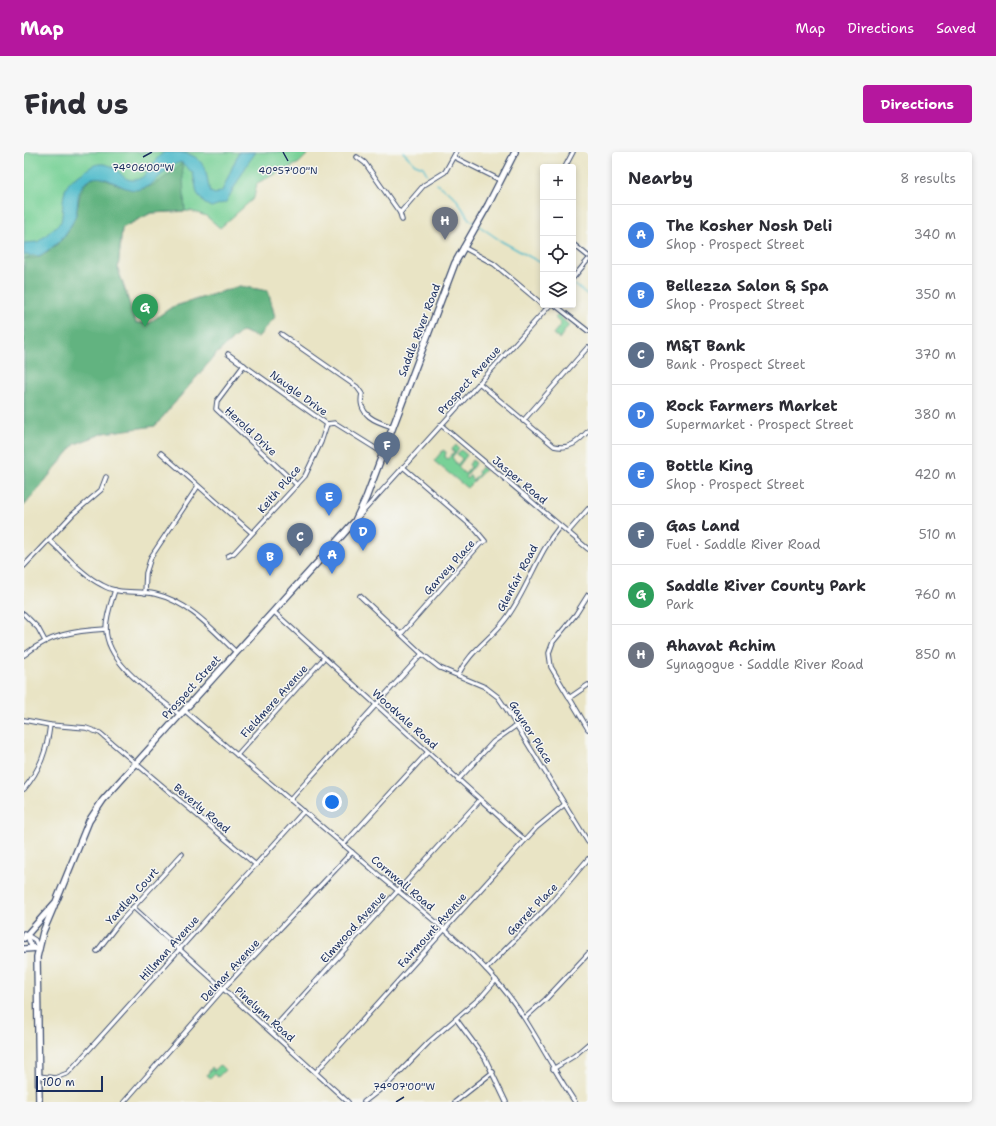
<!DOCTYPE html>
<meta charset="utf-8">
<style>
body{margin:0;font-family:"Shantell Sans",sans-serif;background:#f7f7f7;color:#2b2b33}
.controls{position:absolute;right:12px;top:12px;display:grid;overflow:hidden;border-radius:4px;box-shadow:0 2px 6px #0003}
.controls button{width:36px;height:36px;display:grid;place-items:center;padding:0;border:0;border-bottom:1px solid #e1e1e2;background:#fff;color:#2b2b33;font:20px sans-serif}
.scale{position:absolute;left:12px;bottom:10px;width:67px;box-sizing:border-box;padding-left:4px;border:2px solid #1b2f5e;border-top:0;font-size:11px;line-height:14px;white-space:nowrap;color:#1b2f5e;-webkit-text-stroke:3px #f6f6f2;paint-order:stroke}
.you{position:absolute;left:308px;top:650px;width:14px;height:14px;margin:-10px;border:3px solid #fff;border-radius:50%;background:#1a73e8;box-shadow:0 0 0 6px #1a73e833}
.badge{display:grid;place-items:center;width:26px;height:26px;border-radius:50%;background:#b5179e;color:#fff;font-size:13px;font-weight:700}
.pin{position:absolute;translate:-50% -33px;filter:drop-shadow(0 1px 2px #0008)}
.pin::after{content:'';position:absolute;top:21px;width:14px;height:12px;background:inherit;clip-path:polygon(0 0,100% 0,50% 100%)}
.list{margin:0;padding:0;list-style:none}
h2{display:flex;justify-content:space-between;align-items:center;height:52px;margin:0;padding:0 16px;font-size:17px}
h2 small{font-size:13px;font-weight:400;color:#7c7c81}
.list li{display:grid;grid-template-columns:26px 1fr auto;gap:12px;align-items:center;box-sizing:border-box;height:60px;padding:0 16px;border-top:1px solid #e1e1e2}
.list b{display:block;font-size:15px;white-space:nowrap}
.list p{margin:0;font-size:13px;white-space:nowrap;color:#7c7c81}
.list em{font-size:13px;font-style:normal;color:#7c7c81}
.icon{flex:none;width:22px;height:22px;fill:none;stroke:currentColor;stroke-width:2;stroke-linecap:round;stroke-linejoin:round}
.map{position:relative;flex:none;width:564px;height:950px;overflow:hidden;border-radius:4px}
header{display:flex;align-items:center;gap:24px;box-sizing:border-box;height:56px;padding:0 20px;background:#b5179e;color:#fff}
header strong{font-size:19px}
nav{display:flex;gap:22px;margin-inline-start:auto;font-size:14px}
.intro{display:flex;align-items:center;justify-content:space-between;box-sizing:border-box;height:96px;padding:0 24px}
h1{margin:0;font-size:28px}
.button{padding:10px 18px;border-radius:4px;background:#b5179e;color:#fff;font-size:14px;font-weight:700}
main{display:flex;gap:24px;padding:0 24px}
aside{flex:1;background:#fff;border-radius:4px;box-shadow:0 2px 6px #0003}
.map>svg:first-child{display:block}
.green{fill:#78d197;stroke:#4a807a}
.forest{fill:#62b380;stroke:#3e716f}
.water{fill:#50bbcb;stroke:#367594}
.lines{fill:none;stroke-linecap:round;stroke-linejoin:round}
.stream{stroke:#50bbcb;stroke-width:1.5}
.street-casing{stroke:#3a4a6d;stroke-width:5.5}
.secondary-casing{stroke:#3a4a6d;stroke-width:8}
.street{stroke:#fff;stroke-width:3.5}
.secondary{stroke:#fff;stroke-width:5.5}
.ticks{fill:none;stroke:#1b2f5e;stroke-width:1.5}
.labels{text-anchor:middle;stroke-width:3;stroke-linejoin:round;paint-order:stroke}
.street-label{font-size:11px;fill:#1b2f5e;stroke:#f6f6f2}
.ticks-label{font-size:10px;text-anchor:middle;fill:#1b2f5e;stroke:#f6f6f2;stroke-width:3;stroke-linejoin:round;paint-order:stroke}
</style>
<header>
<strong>Map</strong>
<nav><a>Map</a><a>Directions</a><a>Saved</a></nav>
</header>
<div class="intro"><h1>Find us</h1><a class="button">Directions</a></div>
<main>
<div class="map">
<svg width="564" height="950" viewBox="0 0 564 950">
<rect width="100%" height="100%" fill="#f6f6f2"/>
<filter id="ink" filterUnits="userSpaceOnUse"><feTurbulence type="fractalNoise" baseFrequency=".025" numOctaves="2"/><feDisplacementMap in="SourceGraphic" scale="8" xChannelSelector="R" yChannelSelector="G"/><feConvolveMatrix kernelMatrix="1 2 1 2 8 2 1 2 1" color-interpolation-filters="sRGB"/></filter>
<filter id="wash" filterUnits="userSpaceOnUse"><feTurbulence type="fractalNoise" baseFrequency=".012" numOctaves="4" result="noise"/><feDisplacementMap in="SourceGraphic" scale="16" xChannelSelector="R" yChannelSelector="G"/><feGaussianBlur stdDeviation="0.9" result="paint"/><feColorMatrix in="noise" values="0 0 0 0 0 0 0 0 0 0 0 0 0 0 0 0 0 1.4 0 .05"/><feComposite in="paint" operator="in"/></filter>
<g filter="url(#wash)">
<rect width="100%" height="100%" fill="#e9e4c5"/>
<g class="green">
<polygon points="0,0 286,0 275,11 233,31 230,46 196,76 182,64 167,59 127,61 98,76 94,117 112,171 125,171 148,155 216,134 244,139 251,165 234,185 218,179 193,201 131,274 102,273 51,292 0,354"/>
<polygon points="534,163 545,173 535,187 529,182 537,172 531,166"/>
<polygon points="432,293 435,297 428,305 433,313 438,307 433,302 437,298 443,303 434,315 441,322 447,315 445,313 448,308 452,311 441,325 443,327 446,323 448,328 455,322 454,320 457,315 461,318 443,336 410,309 419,298 422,300 421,305 424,307 430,300 428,297"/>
<polygon points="196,913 201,918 194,925 190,922 186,926 183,923 188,915 190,917 189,920"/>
</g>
<path class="forest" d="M158,11l3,48 -34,2 -29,15 -4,41 18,54h13l23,-16 68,-21 28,5 7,26 -17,20 -16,-6 -25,22 -62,73 -51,7 -29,11 -51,62v-248c5,0 11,0 15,-1 15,-6 30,-24 35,-38 8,-19 1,-34 24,-43 42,20 50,17 84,-13z"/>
<path class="water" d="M141,0c18,0 35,0 41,21 2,6 2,12 4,19l5,2 7,-3 17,-39h17l-8,11 -22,39 -15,5 -7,-4 -7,-10 -4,-20 -12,-11c-16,4 -24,23 -40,27 -18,6 -37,-21 -54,-8 -13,10 -7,23 -12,36 -8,19 -19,29 -36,39l-15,-1v-12l14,-1 23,-20c3,-12 0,-25 6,-36 2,-6 7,-7 11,-10 12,-8 17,-16 33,-10 9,3 11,15 23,14 16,-1 18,-22 31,-28z"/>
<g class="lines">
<g class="stream">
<polyline points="379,0 391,12 399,15 403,22"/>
<polyline points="413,32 431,45 445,67 477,89 519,112"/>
<polyline points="551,133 564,143"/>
</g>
</g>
</g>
<g filter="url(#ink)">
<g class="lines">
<g class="street-casing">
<g id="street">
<polyline points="333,5 341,11 376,61 378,68"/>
<polyline points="430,5 476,28"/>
<polyline points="541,15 549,0"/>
<polyline points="376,61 400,33 421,20 432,0"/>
<polyline points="549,92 564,104"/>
<polyline points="439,95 470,112 519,153"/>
<polyline points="549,126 564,108"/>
<polyline points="531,153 564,179"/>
<path d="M257,182l76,53 5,7c-5,21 14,28 31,33"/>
<polyline points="204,202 303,272 311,271 359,301"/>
<polyline points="220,213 193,249 192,257 273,333"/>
<path d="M455,231l75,63c15,4 24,-4 34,-15"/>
<polyline points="499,269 564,195"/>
<polyline points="417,273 564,397"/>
<polyline points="137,301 228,381"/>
<polyline points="335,364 526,153"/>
<polyline points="544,380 564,357"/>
<path d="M25,388c16,14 34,36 53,45 16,10 35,5 53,9 34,8 57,35 81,58"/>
<polyline points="204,404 210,401 281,324 297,290 303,272"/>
<polyline points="0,414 49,362 77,338 82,325"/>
<path d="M91,438c-4,13 -9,26 -9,39 1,36 49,65 74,86"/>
<polyline points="121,441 122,421 127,405 174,334"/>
<polyline points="564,443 552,462 529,490 525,501 527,515 564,577"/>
<polyline points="336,444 398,502 416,516 461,535 474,545 483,558 564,690"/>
<polyline points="249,459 501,688"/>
<polyline points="0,462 14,476 21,489"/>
<polyline points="377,482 456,392 461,389 451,377 379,315"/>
<path d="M0,503c27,-21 49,-24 82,-26"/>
<path d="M434,523c12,-25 34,-36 50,-59 21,-30 29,-62 52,-90"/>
<polyline points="545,546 564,533"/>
<path d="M160,558c65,56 131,110 196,166 41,34 86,68 120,109 30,35 49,79 75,117"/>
<polyline points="0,568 26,573 62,576 76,581 232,713"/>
<polyline points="213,603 300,506"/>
<polyline points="434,628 469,590 493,573"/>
<path d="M0,637c16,-19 23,-39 26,-64"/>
<polyline points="266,648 398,502"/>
<polyline points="319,693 404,600"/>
<polyline points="109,755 324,950"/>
<polyline points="0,781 11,788 14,795"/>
<polyline points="3,784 7,794 10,795"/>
<polyline points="73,799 94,772 158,702"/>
<polyline points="462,817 525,753 564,707"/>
<polyline points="501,866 522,847 564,802"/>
<polyline points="432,867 461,906 482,950"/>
<polyline points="247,879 456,648"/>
<polyline points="529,917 550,904 564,892"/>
<polyline points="292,920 512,676 541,652"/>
<polyline points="14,924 31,926 44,921 280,659"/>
<polyline points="100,950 199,837 328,700"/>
<polyline points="340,950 367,929 406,889 458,844 472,828"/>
<polyline points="431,950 469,920"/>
</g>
</g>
<g class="secondary-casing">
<g id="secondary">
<polyline points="0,786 32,750 65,669 79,648 331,369 342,346 431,111 464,53 491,0"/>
<polyline points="0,797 15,796"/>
<polyline points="15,950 13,805 19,780 30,754"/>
</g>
</g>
<use href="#street" class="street"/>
<use href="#secondary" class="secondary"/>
</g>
</g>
<path class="ticks" d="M259,0l5,9M119,5l9,-5M372,950l8,-5"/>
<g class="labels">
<g class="street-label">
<text transform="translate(395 178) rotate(-69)" y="4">Saddle River Road</text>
<text transform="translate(445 228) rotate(-48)" y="4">Prospect Avenue</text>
<text transform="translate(275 241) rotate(36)" y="4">Naugle Drive</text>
<text transform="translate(227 279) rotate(43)" y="4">Herold Drive</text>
<text transform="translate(496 328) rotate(40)" y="4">Jasper Road</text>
<text transform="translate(255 337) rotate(-49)" y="4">Keith Place</text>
<text transform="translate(425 415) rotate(-48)" y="4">Garvey Place</text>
<text transform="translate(493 426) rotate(-62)" y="4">Glenfair Road</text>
<text transform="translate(167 535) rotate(-48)" y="4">Prospect Street</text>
<text transform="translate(250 549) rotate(-48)" y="4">Fieldmere Avenue</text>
<text transform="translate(381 567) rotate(42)" y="4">Woodvale Road</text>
<text transform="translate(507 580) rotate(58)" y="4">Gaynor Place</text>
<text transform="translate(178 656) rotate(40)" y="4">Beverly Road</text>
<text transform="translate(379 731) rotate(40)" y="4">Cornwall Road</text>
<text transform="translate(108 744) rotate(-48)" y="4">Yardley Court</text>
<text transform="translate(508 757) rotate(-46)" y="4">Garret Place</text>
<text transform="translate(329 775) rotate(-48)" y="4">Elmwood Avenue</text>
<text transform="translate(408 778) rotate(-48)" y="4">Fairmount Avenue</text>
<text transform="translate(145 796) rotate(-48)" y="4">Hillman Avenue</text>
<text transform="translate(206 818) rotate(-47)" y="4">Delmar Avenue</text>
<text transform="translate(241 862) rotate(42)" y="4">Pinelynn Road</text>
</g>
</g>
<g class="ticks-label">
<text x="119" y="19">74°06'00"W</text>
<text x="264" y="22">40°57'00"N</text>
<text x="380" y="938">74°07'00"W</text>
</g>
</svg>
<div class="controls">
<button>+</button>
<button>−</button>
<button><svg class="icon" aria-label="locate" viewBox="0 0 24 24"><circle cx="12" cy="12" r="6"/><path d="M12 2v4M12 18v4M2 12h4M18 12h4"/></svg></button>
<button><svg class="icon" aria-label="layers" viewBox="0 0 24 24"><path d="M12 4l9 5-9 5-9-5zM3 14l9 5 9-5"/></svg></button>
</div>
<div class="scale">100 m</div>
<div class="you"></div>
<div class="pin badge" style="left:308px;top:422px;background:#3f7fe0">A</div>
<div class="pin badge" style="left:246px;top:424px;background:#3f7fe0">B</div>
<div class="pin badge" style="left:276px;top:404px;background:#5c6f8a">C</div>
<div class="pin badge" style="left:339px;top:399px;background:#3f7fe0">D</div>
<div class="pin badge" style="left:305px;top:364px;background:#3f7fe0">E</div>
<div class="pin badge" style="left:363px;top:313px;background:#5c6f8a">F</div>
<div class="pin badge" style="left:121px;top:175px;background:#2e9e5b">G</div>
<div class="pin badge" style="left:421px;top:88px;background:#6b7280">H</div>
</div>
<aside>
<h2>Nearby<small>8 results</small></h2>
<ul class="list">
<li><span class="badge" style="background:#3f7fe0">A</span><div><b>The Kosher Nosh Deli</b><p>Shop · Prospect Street</p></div><em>340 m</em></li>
<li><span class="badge" style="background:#3f7fe0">B</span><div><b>Bellezza Salon &amp; Spa</b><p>Shop · Prospect Street</p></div><em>350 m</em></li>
<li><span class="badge" style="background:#5c6f8a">C</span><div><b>M&amp;T Bank</b><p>Bank · Prospect Street</p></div><em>370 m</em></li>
<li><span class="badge" style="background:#3f7fe0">D</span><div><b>Rock Farmers Market</b><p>Supermarket · Prospect Street</p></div><em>380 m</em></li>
<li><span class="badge" style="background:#3f7fe0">E</span><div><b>Bottle King</b><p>Shop · Prospect Street</p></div><em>420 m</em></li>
<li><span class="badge" style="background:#5c6f8a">F</span><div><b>Gas Land</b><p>Fuel · Saddle River Road</p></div><em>510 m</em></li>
<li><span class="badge" style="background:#2e9e5b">G</span><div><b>Saddle River County Park</b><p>Park</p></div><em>760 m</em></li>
<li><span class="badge" style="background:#6b7280">H</span><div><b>Ahavat Achim</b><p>Synagogue · Saddle River Road</p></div><em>850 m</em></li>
</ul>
</aside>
</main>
